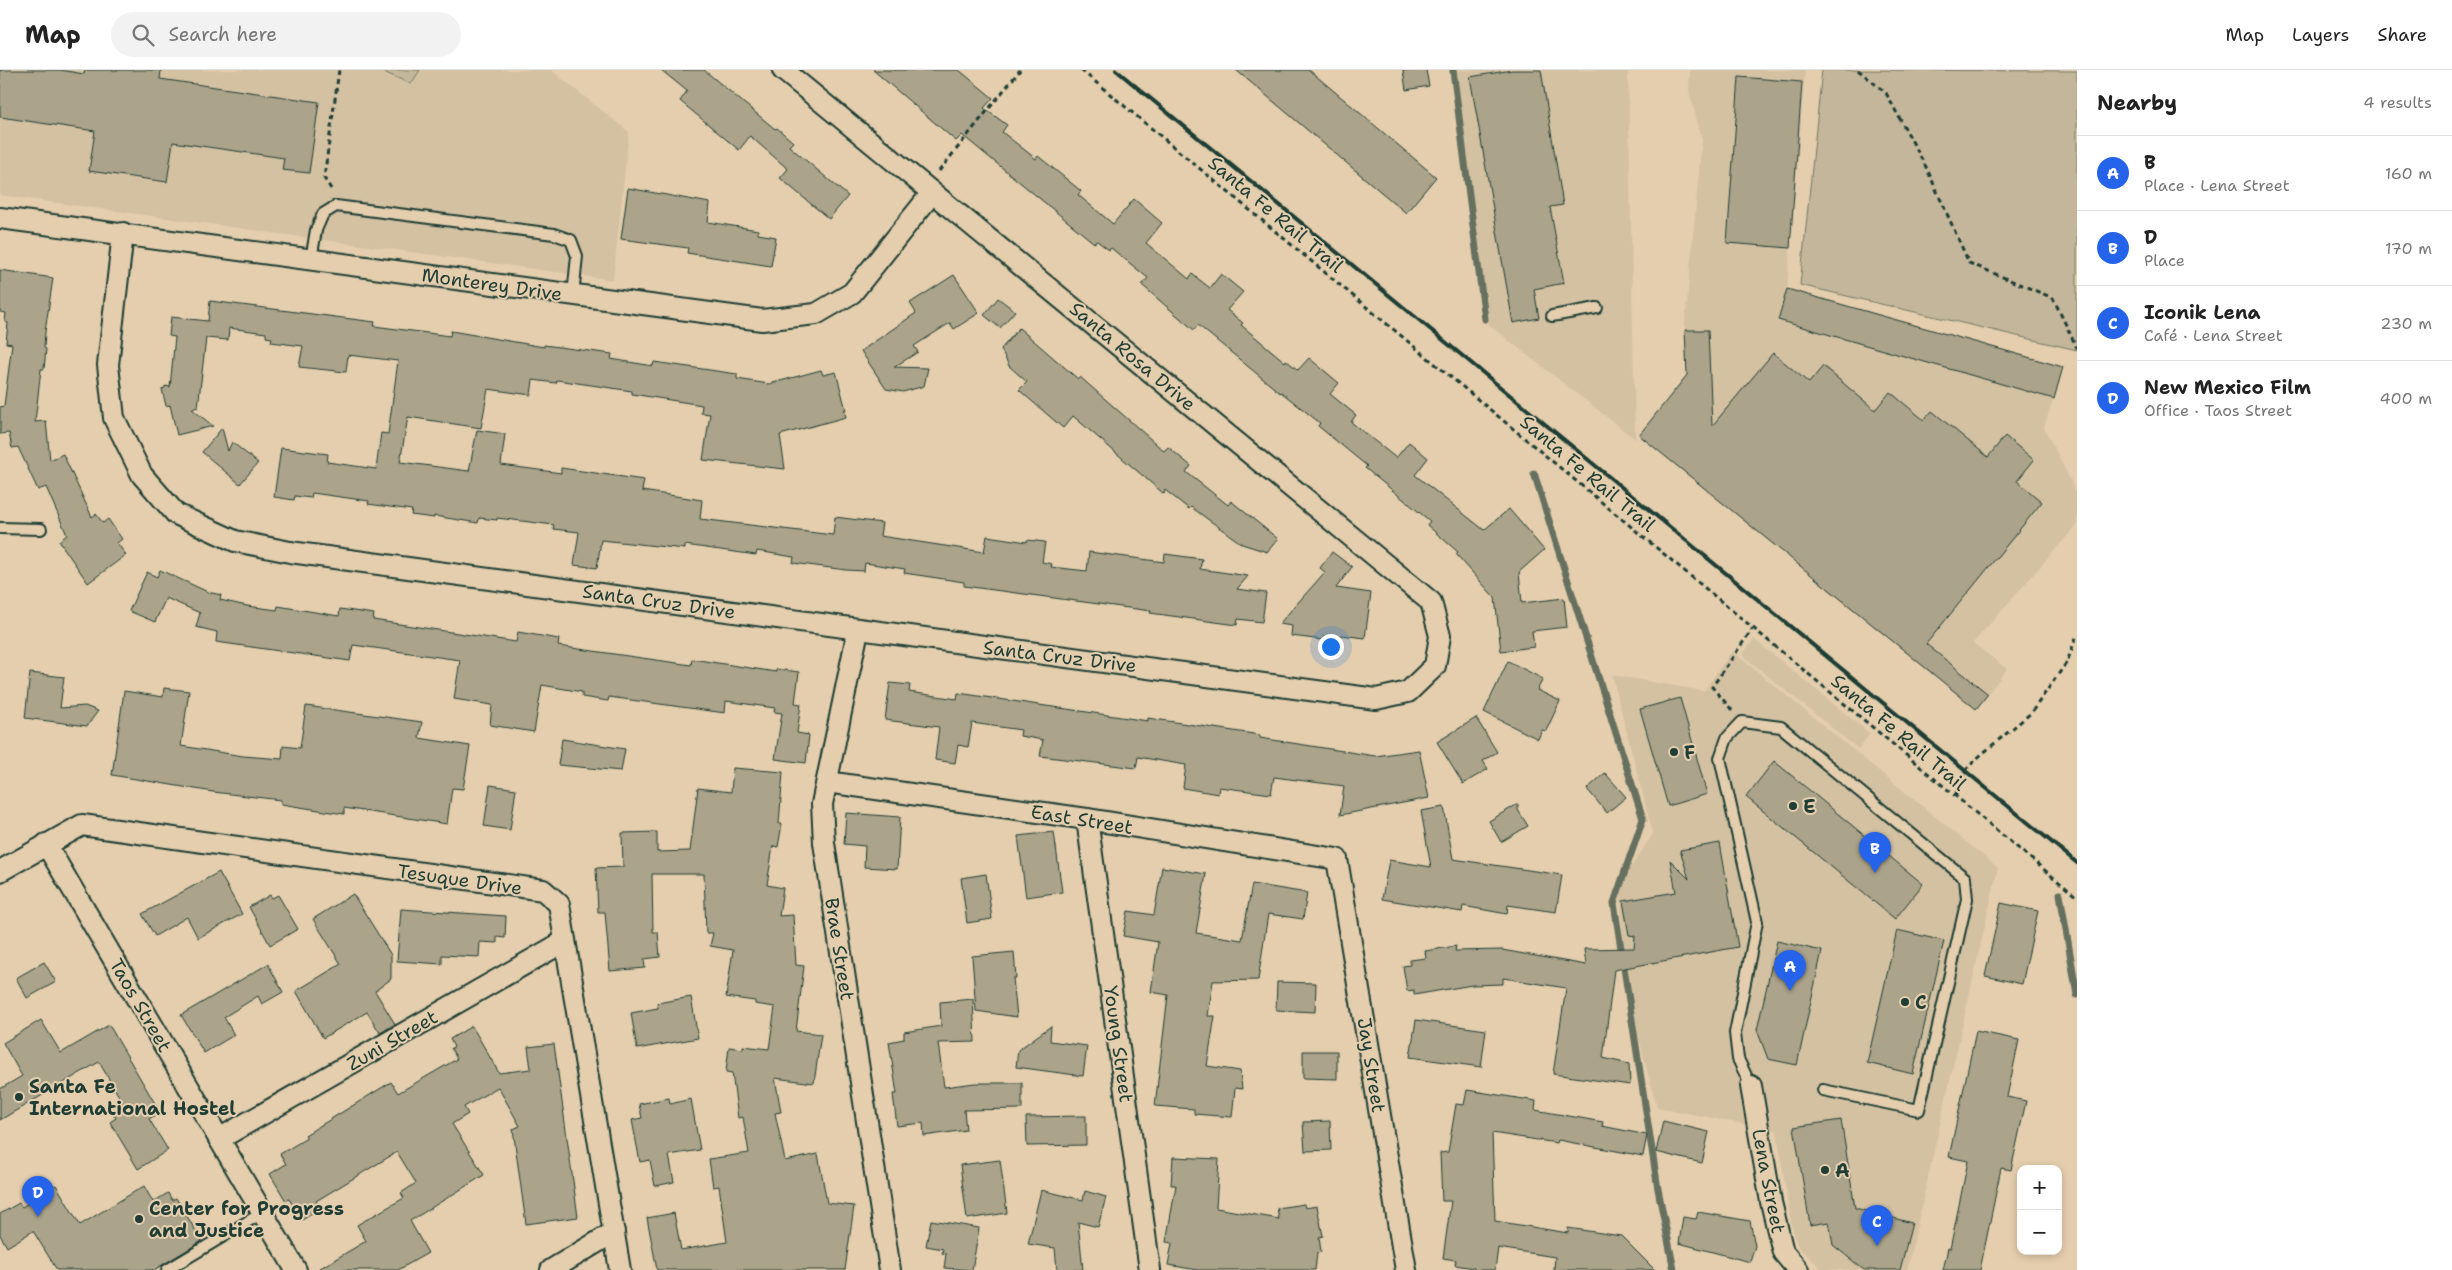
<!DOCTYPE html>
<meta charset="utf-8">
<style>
body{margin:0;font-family:"Shantell Sans",sans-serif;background:#f2f2f2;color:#222}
.controls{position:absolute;right:15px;bottom:15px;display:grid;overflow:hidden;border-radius:10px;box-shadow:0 2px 8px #0003}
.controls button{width:45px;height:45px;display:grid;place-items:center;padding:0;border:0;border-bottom:1px solid #e0e0e0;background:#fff;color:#222;font:25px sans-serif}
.you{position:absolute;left:1330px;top:576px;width:18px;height:18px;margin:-12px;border:4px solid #fff;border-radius:50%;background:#1a73e8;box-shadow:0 0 0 8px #1a73e833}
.badge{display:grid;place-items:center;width:32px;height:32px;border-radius:50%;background:#2563eb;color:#fff;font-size:16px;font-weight:700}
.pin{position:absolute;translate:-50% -41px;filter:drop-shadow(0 1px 2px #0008)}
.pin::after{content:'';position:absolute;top:26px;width:18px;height:15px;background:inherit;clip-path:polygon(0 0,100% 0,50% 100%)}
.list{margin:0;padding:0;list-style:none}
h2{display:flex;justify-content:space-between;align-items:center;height:65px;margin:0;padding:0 20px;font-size:21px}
h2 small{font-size:16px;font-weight:400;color:#767676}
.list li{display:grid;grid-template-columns:32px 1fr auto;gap:15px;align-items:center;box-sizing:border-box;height:75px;padding:0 20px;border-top:1px solid #e0e0e0}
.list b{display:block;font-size:19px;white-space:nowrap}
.list p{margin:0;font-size:16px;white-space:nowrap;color:#767676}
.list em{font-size:16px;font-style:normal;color:#767676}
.icon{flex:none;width:28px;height:28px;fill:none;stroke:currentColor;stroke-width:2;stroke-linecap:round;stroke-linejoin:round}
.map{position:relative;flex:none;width:2077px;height:1200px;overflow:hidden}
header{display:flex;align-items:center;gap:30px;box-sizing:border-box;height:70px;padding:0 25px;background:#fff;border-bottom:1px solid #e0e0e0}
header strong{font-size:24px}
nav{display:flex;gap:28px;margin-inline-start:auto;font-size:18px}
.search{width:350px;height:45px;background:#f2f2f2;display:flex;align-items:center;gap:12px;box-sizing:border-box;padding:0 18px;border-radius:28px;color:#767676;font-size:19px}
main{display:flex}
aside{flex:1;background:#fff}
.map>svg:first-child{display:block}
.built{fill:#d3c1a2}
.green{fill:#c4b69a;stroke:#727a67}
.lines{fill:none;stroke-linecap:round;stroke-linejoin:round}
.stream{stroke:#65705f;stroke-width:7}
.building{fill:#aba38a;stroke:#1f3d34}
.service-casing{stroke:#1f3d34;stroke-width:14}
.minor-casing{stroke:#1f3d34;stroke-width:24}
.path{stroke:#1f3d34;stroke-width:3;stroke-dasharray:5 4;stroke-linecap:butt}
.service{stroke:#e4cead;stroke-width:10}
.minor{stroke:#e4cead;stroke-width:20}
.rail{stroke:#1f3d34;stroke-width:4}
.poi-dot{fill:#1f3d34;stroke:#e4cead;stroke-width:2}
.labels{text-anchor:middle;stroke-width:4;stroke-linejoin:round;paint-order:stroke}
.street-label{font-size:19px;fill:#1f3d34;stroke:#e4cead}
.poi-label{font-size:19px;font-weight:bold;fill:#1f3d34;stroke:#e4cead;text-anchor:start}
</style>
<header>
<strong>Map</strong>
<div class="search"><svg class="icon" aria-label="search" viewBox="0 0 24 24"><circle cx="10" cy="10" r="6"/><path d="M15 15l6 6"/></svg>Search here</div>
<nav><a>Map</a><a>Layers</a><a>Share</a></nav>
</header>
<main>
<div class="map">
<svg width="2077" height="1200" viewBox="0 0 2077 1200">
<rect width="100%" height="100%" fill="#e4cead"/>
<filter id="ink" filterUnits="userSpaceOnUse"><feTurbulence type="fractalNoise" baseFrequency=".02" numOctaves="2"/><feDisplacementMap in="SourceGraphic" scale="10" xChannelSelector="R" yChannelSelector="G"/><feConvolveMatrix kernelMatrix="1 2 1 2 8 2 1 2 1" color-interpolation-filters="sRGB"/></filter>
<g filter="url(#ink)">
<g class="built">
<polygon points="0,0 551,0 629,62 613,210 0,125"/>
<polygon points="1449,0 1628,0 1635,369 1489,255"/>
<polygon points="1690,0 1805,0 1787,218 2063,297 2044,358 2077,423 2077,455 1973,573 2007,599 1976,639 1639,365 1687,305 1685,253 1702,69 1689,21"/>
<polygon points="1754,569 1870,664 1858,679 1742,585"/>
<polygon points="1732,581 1998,798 1907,1200 1823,1200 1798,1177 1791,1153 1777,1061 1657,1037 1628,927 1619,816 1653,764 1612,605 1704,621"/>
</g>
<g class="green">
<polygon points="379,0 420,0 411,14"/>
<polygon points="1822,0 2077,1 2077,280 1800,215"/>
</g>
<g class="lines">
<g class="stream">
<polyline points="1453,0 1485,249"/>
<polyline points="1534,403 1643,749 1614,833 1658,1119 1674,1200"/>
<polyline points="2060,824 2077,925"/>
</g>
</g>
<g class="building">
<polygon points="0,0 60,0 84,4 85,0 161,0 160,9 319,32 309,103 282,100 284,88 173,72 167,112 89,101 95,61 0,47"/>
<polygon points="661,0 704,0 775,59 777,58 793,72 789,76 848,126 829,149 780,108 788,99 750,66 739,80 680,31 687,21"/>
<polygon points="873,0 959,0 993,28 984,38 1007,55 1002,62 1036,89 1038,86 1081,121 1078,125 1113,154 1134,129 1162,153 1146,173 1189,209 1192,204 1210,218 1221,204 1243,222 1227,240 1243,253 1241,255 1285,292 1286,290 1298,300 1309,288 1339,313 1330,324 1356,345 1351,352 1396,388 1409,372 1428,388 1415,405 1484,460 1509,439 1544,480 1519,502 1522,533 1564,528 1567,557 1532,561 1534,577 1501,581 1495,528 1456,484 1458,482 1427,455 1430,451 1365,398 1367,396 1318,356 1320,353 1281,322 1280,323 1198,255 1194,260 1166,236 1142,215 1148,208 1111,178 1109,180 1097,171 1094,173 962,65 956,71"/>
<polygon points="1236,0 1309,0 1436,107 1406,143"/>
<polygon points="1403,0 1426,0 1429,16 1406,20"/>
<polygon points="1512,0 1541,0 1563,135 1550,137 1564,213 1534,219 1539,248 1513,253 1470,7"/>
<polygon points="1739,7 1802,12 1790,178 1727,173"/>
<polygon points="628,118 710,133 708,152 758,160 758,164 776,167 771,196 687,183 688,178 621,169"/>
<polygon points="0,200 53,208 45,262 44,278 46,279 44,299 41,299 35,352 46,351 50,390 63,384 92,447 96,444 103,453 108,449 122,469 117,473 126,485 88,513 59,471 67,465 46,417 38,420 18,377 12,378 9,363 0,364 0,337 4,336 12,274 6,273 8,253 5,252 6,243 0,242"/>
<polygon points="954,205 979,243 954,259 950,253 914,276 918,282 894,297 928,298 924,316 903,322 886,319 861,281 916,243 910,233"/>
<polygon points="1787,219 2063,297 2054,329 1778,250"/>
<polygon points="998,228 1015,241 1000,258 984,245"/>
<polygon points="210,231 375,252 374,256 450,266 451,261 544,277 544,275 589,281 612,284 611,289 653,296 654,292 737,304 737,309 769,314 821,300 823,305 836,302 846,340 844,340 846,347 780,365 785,399 703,390 710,344 701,343 702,335 632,324 632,321 557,310 556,313 533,310 531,325 488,319 481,358 408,347 400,392 469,401 477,360 505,364 501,395 561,403 561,398 644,410 642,421 702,430 700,449 833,465 835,447 882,453 880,466 984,482 987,466 1027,472 1027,470 1045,472 1042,492 1052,494 1051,497 1087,501 1089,482 1164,492 1165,484 1202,489 1200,499 1248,506 1237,519 1266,523 1262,552 1238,549 1237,555 1150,543 1151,541 964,516 964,512 904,503 905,499 865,493 864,501 846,500 793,493 794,487 757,481 756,485 685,475 685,479 601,470 597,498 574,495 579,462 553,459 554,455 497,448 497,450 479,448 478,453 434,446 434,448 411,445 412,440 368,434 369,431 312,423 311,428 295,426 294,430 274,427 281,378 328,384 327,392 376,399 381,363 388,364 398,291 348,285 346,302 299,297 303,276 271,272 272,268 266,267 266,263 229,258 228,270 206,268 198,337 192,339 213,356 177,365 170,335 166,336 162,319 165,318 165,316 170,317 175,267 169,266 171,247 208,251"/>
<polygon points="1019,258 1078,309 1080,307 1164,381 1168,377 1191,396 1186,402 1228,435 1231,431 1278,469 1267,482 1242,474 1191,437 1189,439 1165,420 1164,424 1073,346 1063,358 1019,320 1027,312 1009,296 1001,279"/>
<polygon points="1685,260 1708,260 1712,356 1773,283 1809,313 1823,296 1875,340 1890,322 1924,350 1932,341 1988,387 2005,366 2034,390 2017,411 2042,432 1926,574 1988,624 1976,639 1639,365 1687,305"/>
<polygon points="222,358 228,381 232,372 258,393 240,414 202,382"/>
<polygon points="1332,482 1352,497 1336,518 1371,523 1365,568 1341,565 1339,569 1323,567 1323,570 1291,566 1292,556 1279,554 1325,502 1320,498"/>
<polygon points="160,500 208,522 221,525 220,530 247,536 277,540 278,536 339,546 340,539 374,544 373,550 516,572 518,562 559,569 558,576 691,595 692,589 776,602 776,599 799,602 795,633 801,634 797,663 809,665 806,693 775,689 782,643 774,642 775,638 726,631 725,643 609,627 608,631 582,627 582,622 542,615 534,662 490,655 492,635 454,629 460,590 353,575 350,591 216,572 217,562 196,557 200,543 166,528 155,552 129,541 147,502 157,507"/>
<polygon points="1508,591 1543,609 1537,620 1560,631 1546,661 1542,660 1538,669 1484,642"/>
<polygon points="30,603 64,607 60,638 85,636 98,641 87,656 25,648"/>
<polygon points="890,613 910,615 909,622 957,629 958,623 1148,651 1148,648 1260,665 1260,668 1375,686 1419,680 1429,728 1340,745 1344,716 1274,707 1271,724 1219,717 1218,724 1183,718 1186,695 1138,687 1136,698 1040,686 1043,670 1020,666 1021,660 972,653 968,677 958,675 955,693 935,690 939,657 885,650"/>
<polygon points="164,618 189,621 181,676 243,686 282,689 283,676 300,678 306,636 422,652 419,668 470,676 463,719 452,718 447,754 344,738 344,744 281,734 281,730 213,722 112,705 124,621 163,627"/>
<polygon points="1680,628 1707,724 1668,736 1640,639"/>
<polygon points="1476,648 1497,682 1483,691 1488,699 1463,714 1437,672"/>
<polygon points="562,669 625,679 621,701 558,695"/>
<polygon points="1774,691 1923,814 1895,849 1746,727"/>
<polygon points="733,698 783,702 779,754 782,754 778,777 773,776 767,815 783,818 779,846 793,845 796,895 804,896 796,961 821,964 814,1013 775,1008 781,1042 775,1043 785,1091 818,1084 827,1133 854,1136 845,1200 657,1200 647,1148 674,1143 681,1180 727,1172 719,1116 713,1117 709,1089 749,1083 743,1047 738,1048 732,1003 726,1002 729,977 743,979 743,976 769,979 775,937 755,934 755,931 726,927 733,880 710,876 713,863 706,863 704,804 652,804 653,862 658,862 660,887 644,889 645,898 610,901 605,842 598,842 596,798 623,797 622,763 657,762 657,782 690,781 698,718 731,722"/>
<polygon points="1605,703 1626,727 1607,743 1587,719"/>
<polygon points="490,715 516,719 510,760 484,756"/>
<polygon points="1518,734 1518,740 1528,756 1501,772 1489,751"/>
<polygon points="1444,737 1453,789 1562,805 1556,842 1508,835 1507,844 1463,836 1462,842 1382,829 1389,790 1431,797 1421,741"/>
<polygon points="846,743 900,747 897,799 864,797 865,776 844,774"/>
<polygon points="1054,762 1062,822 1026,827 1018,766"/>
<polygon points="1720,773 1738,877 1614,900 1603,988 1629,994 1630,1015 1553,1004 1566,918 1503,908 1503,914 1472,915 1414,925 1414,920 1407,921 1403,896 1410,895 1410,890 1426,888 1425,881 1456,876 1455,881 1502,880 1586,895 1584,879 1634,878 1635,866 1629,865 1623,831 1676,822 1670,790 1689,809 1680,780"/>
<polygon points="1162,797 1206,804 1196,863 1242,870 1252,814 1307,823 1303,849 1268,844 1258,910 1213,911 1208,946 1215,946 1207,996 1240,1001 1242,1019 1235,1018 1232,1047 1194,1044 1194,1039 1155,1036 1168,925 1151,922 1158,872 1123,866 1128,841 1154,845"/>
<polygon points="219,802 242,844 198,868 187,847 155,866 142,844"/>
<polygon points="986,804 992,849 967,853 961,808"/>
<polygon points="353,824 391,885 391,909 375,921 395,954 380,963 367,942 323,968 296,921 341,894 313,849"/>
<polygon points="270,825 272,828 278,825 298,859 270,875 249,837"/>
<polygon points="2001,833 2038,841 2022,914 1985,906"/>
<polygon points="401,839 506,846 505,868 497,867 497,873 480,872 479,887 442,885 442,894 397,891"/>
<polygon points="1897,860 1944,871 1913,1004 1867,993"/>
<polygon points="1777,871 1822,881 1797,995 1768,989 1757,960"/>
<polygon points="1014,882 1016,908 1013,908 1017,947 976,941 972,886"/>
<polygon points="44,892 56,912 27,928 16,908"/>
<polygon points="268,894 283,922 262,934 258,926 224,947 234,965 204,983 181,945"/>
<polygon points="1277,912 1316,913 1315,942 1276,940"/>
<polygon points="691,927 698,968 637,979 631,943 658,938 657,933"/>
<polygon points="973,929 975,972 938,973 944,1017 975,1013 1022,1013 1022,1039 964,1040 966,1060 924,1066 923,1053 897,1056 893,1024 897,1024 889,972 904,969 904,962 941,956 940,932"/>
<polygon points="41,950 61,983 109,955 160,1042 149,1049 168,1080 138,1099 110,1052 116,1048 112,1042 124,1035 99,992 0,1050 0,1019 22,1006 3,973"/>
<polygon points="1416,950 1486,960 1481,997 1410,987"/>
<polygon points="472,956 499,1003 531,999 528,977 554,974 578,1147 526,1154 513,1059 520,1056 498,1017 464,1037 468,1044 452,1054 484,1105 410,1151 428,1183 398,1200 317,1200 366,1171 357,1155 404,1128 401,1123 416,1113 397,1082 316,1131 320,1139 302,1150 289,1129 286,1131 270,1104 286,1094 280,1084 307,1068 305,1065 391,1012 398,1023 457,989 451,978 454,977 450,969"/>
<polygon points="1051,956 1050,971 1087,976 1083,1006 1016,997 1018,980"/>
<polygon points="1976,961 2019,970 2007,1027 2026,1031 2011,1100 2001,1098 1980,1200 1943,1200 1948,1178 1950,1179 1968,1091 1949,1087"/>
<polygon points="1303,981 1337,981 1337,1009 1303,1008"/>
<polygon points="1467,1020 1536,1031 1535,1040 1603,1052 1602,1056 1647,1065 1643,1086 1558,1070 1557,1073 1492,1063 1495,1151 1568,1163 1568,1158 1621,1166 1655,1200 1554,1200 1555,1187 1498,1178 1495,1200 1474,1200 1474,1198 1455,1195 1456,1190 1443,1188 1451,1131 1442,1131 1440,1083 1448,1082 1456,1034 1464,1035"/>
<polygon points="669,1028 670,1034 691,1029 700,1080 669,1085 674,1112 655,1116 650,1090 640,1092 632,1050 642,1048 639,1034"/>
<polygon points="1086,1046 1086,1075 1027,1076 1026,1047"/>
<polygon points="1841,1050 1855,1138 1912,1153 1900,1200 1864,1200 1833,1175 1829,1152 1810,1155 1794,1057"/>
<polygon points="1330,1051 1331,1080 1305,1081 1303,1052"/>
<polygon points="1663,1051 1709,1062 1702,1093 1656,1082"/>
<polygon points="1173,1087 1219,1089 1216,1138 1279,1149 1277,1138 1304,1134 1305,1138 1317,1136 1323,1166 1319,1167 1321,1182 1317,1183 1315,1200 1198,1200 1168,1195 1172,1173 1166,1172 1176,1115 1171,1115"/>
<polygon points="1000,1090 1007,1143 967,1149 960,1095"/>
<polygon points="56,1115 80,1155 144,1116 153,1132 168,1123 172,1130 176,1128 202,1171 154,1200 57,1200 33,1161 7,1177 0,1165 0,1144 19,1133 22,1137"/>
<polygon points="1041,1120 1083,1130 1085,1121 1106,1127 1098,1157 1078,1152 1083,1200 1057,1200 1055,1178 1028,1174"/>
<polygon points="1698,1142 1750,1151 1755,1176 1750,1192 1679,1173 1683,1147 1696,1149"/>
<polygon points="931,1150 979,1158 972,1200 944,1198 946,1184 942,1183 943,1179 926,1176"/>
</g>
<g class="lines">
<g class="service-casing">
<g id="service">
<polyline points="311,190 316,160 323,144 336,136 554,164 571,170 577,186 573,225"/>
<polyline points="1552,246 1597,238"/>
<polyline points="0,458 41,459"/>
<polyline points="1751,1016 1738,989 1735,963 1757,852 1720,688 1727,668 1742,652 1781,657 1965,808 1967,829 1919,1040 1823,1020"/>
<polyline points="167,1200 262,1143"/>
</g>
</g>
<g class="minor-casing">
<g id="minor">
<polyline points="0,148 762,250 816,244 852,223 932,123"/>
<polyline points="123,163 108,295 114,348 142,405 176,444 235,471 290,482 1376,629 1408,622 1435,596 1440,566 1431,532 783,0"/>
<polyline points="858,560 822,734 824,773 890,1200"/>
<polyline points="827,712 1087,749 1337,789 1406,1200"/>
<polyline points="1087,749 1150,1200"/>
<polyline points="46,774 296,1200"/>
<polyline points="0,801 82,755 543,820 559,834 620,1200"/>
<polyline points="1751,1016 1771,1132 1783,1182 1798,1200"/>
<polyline points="219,1069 565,871"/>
<polyline points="551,1200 614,1162"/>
</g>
</g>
<g class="path">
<polyline points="1081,0 2077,827"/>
<polyline points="1858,0 1886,23 1927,99 1969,193 2053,228 2077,278"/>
<polyline points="939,101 1020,0"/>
<polyline points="331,119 324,108 339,0"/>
<polyline points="1732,640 1712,617 1753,558"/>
<polyline points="1955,726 1966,700 1976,689 2031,643 2067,592 2077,565"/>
</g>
<use href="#service" class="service"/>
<use href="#minor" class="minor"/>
<polyline class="rail" points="1116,0 2077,793"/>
</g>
</g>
<g class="poi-dot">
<circle cx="1674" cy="682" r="5"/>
<circle cx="1793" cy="736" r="5"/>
<circle cx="1905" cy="932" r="5"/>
<circle cx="19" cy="1027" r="5"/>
<circle cx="1825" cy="1100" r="5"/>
<circle cx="139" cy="1149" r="5"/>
</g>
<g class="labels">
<g class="street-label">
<text transform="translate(1276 144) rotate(40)" y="7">Santa Fe Rail Trail</text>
<text transform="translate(492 214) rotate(8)" y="7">Monterey Drive</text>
<text transform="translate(1133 286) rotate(40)" y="7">Santa Rosa Drive</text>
<text transform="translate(1588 403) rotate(40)" y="7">Santa Fe Rail Trail</text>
<text transform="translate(659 531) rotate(8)" y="7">Santa Cruz Drive</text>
<text transform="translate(1060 586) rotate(7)" y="7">Santa Cruz Drive</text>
<text transform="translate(1899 662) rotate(40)" y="7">Santa Fe Rail Trail</text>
<text transform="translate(1082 749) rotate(9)" y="7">East Street</text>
<text transform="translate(460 809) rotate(8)" y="7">Tesuque Drive</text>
<text transform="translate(840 879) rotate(81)" y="7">Brae Street</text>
<text transform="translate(141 935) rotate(60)" y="7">Taos Street</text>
<text transform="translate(392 970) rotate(-30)" y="7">Zuni Street</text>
<text transform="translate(1119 974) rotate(82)" y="7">Young Street</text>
<text transform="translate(1372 995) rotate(81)" y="7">Jay Street</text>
<text transform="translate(1769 1111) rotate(79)" y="7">Lena Street</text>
</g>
<g class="poi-label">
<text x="1684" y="689">F</text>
<text x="1803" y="743">E</text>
<text x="1915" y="939">C</text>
<text x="29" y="1023">Santa Fe<tspan x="29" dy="22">International Hostel</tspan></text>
<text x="1835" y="1107">A</text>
<text x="149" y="1145">Center for Progress<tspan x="149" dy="22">and Justice</tspan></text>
</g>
</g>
</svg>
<div class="controls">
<button>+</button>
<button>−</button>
</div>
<div class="you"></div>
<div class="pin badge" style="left:1790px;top:921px">A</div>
<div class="pin badge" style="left:1875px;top:803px">B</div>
<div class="pin badge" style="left:1877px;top:1176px">C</div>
<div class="pin badge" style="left:38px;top:1147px">D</div>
</div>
<aside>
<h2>Nearby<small>4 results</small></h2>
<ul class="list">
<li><span class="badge">A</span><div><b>B</b><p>Place · Lena Street</p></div><em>160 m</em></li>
<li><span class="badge">B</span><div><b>D</b><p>Place</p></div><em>170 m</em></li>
<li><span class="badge">C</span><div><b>Iconik Lena</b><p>Café · Lena Street</p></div><em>230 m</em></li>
<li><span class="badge">D</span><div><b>New Mexico Film</b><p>Office · Taos Street</p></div><em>400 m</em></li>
</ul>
</aside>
</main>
